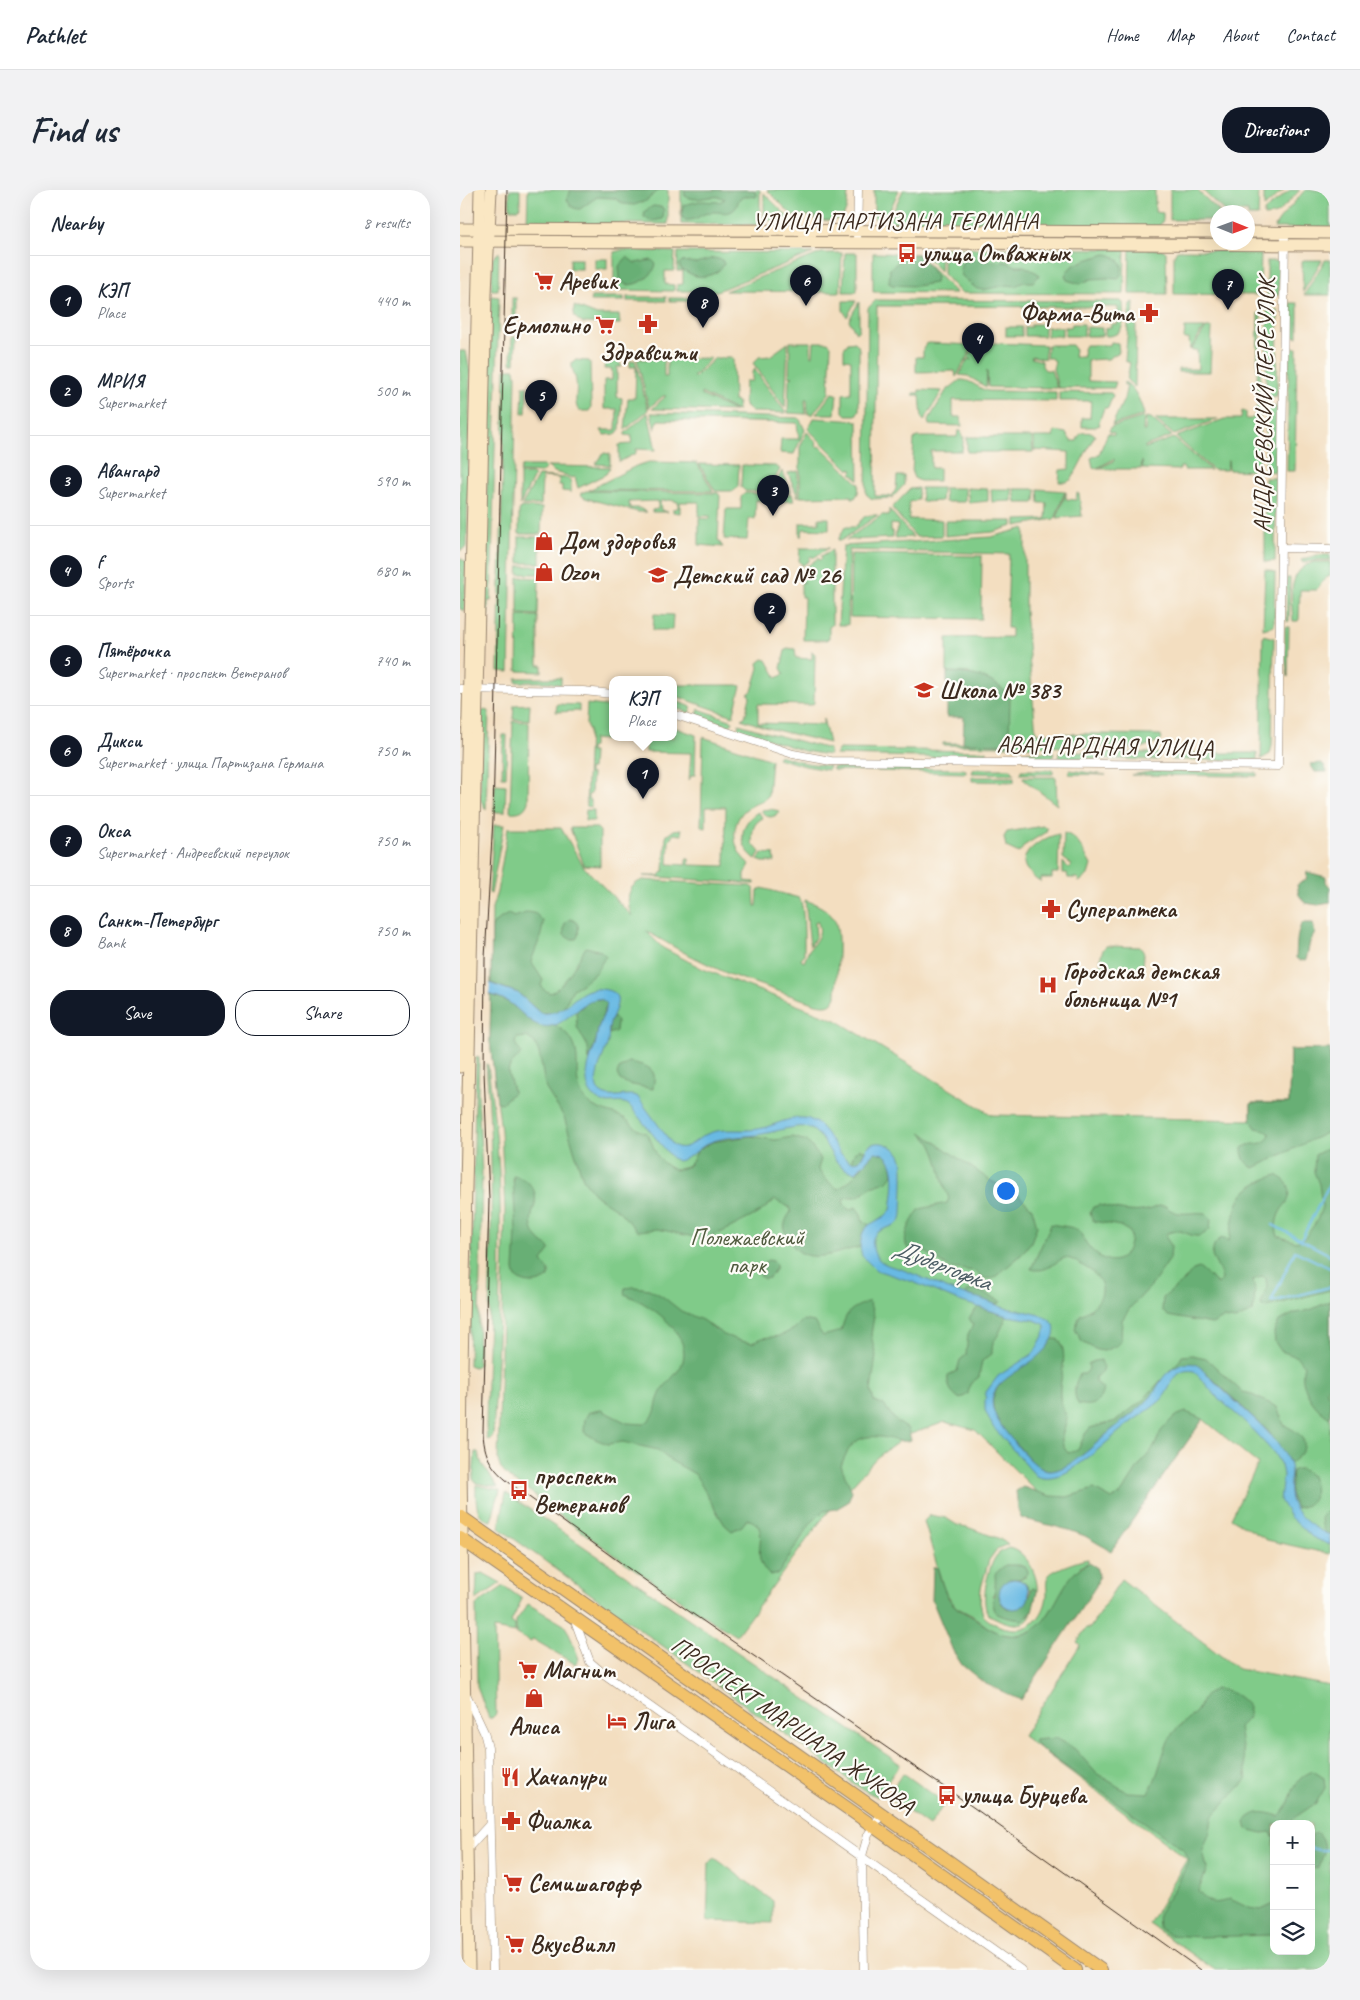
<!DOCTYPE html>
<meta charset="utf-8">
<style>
body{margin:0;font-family:Caveat,sans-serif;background:#f2f2f3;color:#1f2937}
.controls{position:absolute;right:15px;bottom:15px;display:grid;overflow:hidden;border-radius:10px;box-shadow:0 5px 20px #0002}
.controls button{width:45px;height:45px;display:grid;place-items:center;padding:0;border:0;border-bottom:1px solid #e0e1e3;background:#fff;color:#1f2937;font:25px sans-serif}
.compass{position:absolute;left:750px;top:15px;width:45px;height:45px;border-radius:50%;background:#fff;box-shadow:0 5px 20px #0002;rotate:91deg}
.you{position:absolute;left:545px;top:1000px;width:18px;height:18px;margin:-12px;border:4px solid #fff;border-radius:50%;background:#1a73e8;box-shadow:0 0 0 8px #1a73e833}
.badge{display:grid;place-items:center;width:32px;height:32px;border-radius:50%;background:#111827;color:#fff;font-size:16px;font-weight:700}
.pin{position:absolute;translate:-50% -41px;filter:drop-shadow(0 1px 2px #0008)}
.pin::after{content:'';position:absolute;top:26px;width:18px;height:15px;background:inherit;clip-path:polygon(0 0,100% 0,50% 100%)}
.popup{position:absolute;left:149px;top:486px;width:68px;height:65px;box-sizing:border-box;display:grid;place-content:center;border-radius:10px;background:#fff;filter:drop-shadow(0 1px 4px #0005);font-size:16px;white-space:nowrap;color:#747a83}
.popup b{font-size:19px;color:#1f2937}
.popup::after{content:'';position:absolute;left:50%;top:100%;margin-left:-10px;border:10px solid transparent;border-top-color:#fff}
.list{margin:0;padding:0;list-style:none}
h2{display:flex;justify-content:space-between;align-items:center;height:65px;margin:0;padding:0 20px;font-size:21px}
h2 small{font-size:16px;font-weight:400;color:#747a83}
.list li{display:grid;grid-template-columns:32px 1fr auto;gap:15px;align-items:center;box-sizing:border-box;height:90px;padding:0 20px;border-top:1px solid #e0e1e3}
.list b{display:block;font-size:19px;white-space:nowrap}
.list p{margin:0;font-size:16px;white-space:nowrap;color:#747a83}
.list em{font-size:16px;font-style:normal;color:#747a83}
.actions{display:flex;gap:10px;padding:15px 20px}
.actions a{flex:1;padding:11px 0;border:1px solid #111827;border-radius:20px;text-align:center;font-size:18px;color:#111827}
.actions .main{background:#111827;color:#fff}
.icon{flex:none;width:28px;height:28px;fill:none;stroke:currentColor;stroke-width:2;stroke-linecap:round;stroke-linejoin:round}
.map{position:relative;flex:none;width:870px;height:1780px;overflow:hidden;border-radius:20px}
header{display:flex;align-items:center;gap:30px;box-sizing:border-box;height:70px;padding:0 25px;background:#fff;border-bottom:1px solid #e0e1e3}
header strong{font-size:24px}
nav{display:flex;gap:28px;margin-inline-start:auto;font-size:18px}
.intro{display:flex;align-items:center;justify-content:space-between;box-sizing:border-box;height:120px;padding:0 30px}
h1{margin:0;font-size:35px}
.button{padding:12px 22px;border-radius:20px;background:#111827;color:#fff;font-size:18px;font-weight:700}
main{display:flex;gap:30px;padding:0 30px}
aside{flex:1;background:#fff;border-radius:20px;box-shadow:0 5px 20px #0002}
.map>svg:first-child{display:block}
.green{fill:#80cb89;stroke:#5e7a54;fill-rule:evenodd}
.forest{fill:#68af75;stroke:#526c4a}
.water{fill:#68b9e3;stroke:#527280}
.pier{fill:#f3dec0}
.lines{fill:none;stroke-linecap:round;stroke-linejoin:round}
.stream{stroke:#68b9e3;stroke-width:2.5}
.street-casing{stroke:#97846f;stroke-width:9}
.secondary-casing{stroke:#97846f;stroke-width:13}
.primary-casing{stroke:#97846f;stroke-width:14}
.street{stroke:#fff;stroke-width:8}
.secondary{stroke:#fae7c3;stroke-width:11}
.primary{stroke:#f2c26a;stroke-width:12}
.tram{stroke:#3b2a1e;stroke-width:1}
.labels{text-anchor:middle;stroke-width:4.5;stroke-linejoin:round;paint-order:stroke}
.street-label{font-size:24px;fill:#3b2a1e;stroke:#fdfcf7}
.poi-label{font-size:24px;font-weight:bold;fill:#3b2a1e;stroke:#fdfcf7;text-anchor:start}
.park-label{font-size:24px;fill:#505a3e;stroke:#fdfcf7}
.water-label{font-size:25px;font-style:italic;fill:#4b5c63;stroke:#fdfcf7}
</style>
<header>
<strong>Pathlet</strong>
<nav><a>Home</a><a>Map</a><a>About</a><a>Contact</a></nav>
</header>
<div class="intro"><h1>Find us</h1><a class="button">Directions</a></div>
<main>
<aside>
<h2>Nearby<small>8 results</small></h2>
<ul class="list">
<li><span class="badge">1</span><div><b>КЭП</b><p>Place</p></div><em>440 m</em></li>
<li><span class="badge">2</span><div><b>МРИЯ</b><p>Supermarket</p></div><em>500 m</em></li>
<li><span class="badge">3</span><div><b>Авангард</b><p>Supermarket</p></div><em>590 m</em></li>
<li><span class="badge">4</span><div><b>f</b><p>Sports</p></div><em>680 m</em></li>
<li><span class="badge">5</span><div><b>Пятёрочка</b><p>Supermarket · проспект Ветеранов</p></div><em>740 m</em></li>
<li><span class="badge">6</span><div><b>Дикси</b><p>Supermarket · улица Партизана Германа</p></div><em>750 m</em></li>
<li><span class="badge">7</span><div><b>Окса</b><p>Supermarket · Андреевский переулок</p></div><em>750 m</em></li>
<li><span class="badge">8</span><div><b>Санкт-Петербург</b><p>Bank</p></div><em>750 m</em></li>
</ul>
<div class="actions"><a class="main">Save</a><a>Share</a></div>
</aside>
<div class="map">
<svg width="870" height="1780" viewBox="0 0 870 1780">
<rect width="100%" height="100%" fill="#fdfcf7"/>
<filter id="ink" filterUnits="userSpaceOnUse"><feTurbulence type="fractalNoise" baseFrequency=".02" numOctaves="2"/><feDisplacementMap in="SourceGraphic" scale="10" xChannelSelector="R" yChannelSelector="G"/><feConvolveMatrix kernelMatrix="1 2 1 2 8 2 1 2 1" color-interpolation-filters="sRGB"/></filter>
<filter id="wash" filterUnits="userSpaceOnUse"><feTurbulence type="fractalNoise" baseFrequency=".0096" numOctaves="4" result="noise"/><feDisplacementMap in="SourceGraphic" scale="20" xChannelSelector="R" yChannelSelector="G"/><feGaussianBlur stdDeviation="1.12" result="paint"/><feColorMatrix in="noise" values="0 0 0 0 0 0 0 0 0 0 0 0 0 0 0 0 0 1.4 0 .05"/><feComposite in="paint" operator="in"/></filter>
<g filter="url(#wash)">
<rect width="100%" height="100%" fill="#f3dec0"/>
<g class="green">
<polygon points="49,0 60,0 60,17 58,19 50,19"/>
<polygon points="68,0 208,0 208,34 67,33"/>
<polygon points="221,0 300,0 300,35 221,34"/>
<path d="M307,0h81c-1,30 -4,31 -33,30v-4h-22z"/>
<polygon points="414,0 439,0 425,31 417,31 414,27"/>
<polygon points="443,0 695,0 695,22 703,23 703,30 699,37 428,36 428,32"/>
<polygon points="710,0 737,0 760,22 758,22 757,30 710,30"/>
<polygon points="742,0 799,0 798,26 788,26 788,22 765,22"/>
<polygon points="804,0 824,0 804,17"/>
<polygon points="830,0 840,0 818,23 813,25 804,26 804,21"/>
<polygon points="845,0 870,0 870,38 814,38 819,30"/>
<polygon points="304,3 328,27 330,30 304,30"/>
<polygon points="154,56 377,57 376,59 154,58"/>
<polygon points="483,58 665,59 664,104 501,103 483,84"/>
<polygon points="670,59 704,60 706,62 707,104 669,104"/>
<polygon points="162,60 215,62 214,81 205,81 205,94 214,95 214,101 154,100 154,62"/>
<polygon points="717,60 801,61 800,105 714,104 714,65"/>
<polygon points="39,62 38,100 31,100 33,68"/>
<polygon points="218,62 353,63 257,101 217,101 217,95 223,94 223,81 217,81"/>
<polygon points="361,63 382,63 380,102 265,101"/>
<polygon points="385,63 397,63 397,102 383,102"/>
<polygon points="413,63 458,64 496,103 413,102"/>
<polygon points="463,64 481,64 480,81"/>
<rect x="110" y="69" width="12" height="10"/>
<rect x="135" y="69" width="12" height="10"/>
<polygon points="844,70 862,70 843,102 842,71"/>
<polygon points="865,70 870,70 870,105 844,105"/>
<rect x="807" y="71" width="12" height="34"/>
<polygon points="108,92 122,93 122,100 108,100"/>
<polygon points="31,106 39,107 31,411 28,411 28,438 24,438"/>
<polygon points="131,107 164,107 164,111 130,111"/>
<rect x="167" y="107" width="39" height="4"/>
<rect x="52" y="108" width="4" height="23"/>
<rect x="209" y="108" width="31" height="3"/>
<path d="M416,110l245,1 2,2c1,16 3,34 -18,33v-8l6,-1v-3h7v-17l-241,-1 -2,190h17l4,-7 1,-13h7v9l-12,13 -20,1 -6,-5 2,-186z"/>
<polygon points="383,111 396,111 387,127 383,120"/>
<polygon points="399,112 399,140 396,143 389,130"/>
<polygon points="674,112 673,132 676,132 675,197 667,190 670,173 665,171 670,114"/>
<polygon points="830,113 837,113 838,116 838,147 829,146"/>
<path d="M114,116l23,9h22l1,9 -38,-1c-8,-6 -8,-5 -8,-17z"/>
<polygon points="807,120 818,120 817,206 806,208"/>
<polygon points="801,121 800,208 797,204 798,123"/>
<polygon points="571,134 584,134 584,146 565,146 565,137 571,137"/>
<polygon points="612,134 624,134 624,146 605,146 605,137 611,137"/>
<rect x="546" y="137" width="16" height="9"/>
<rect x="587" y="137" width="15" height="9"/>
<polygon points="627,137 642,138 642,146 626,146"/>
<polygon points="725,138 745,138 741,143 740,142 740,144 730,160 729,149 724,149"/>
<polygon points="746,138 752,138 750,182 718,182 718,179 738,179 737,160 731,160"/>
<polygon points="52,147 56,147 55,173 51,173"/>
<polygon points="330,152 351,152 351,166 353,166 354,152 368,152 371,155 369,203 353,224 348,224 347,209 345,209 346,224 328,223 329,189 333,187 329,186"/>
<polygon points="395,152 398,155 399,159 399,220 396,225 386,225 383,222 383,204 391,203 391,170 384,169 384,158 388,153"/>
<polygon points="651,152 658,153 659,162 648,169 628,170 628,191 656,192 654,198 598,198 593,179 595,171 591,168 586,168 588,155 612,155 615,159 614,167 624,167 623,159 625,155 650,155"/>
<polygon points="328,153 325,218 293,173 299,167 310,166"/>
<polygon points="534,153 586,155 584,169 572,166 571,168 582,171 582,176 585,180 591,180 597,198 528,197 527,181 526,197 508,186 499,185 508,169 513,170 508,168 516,155 525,154 526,160 527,154"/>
<polygon points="466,154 469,153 514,155 496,187 495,181 456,182 456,167 463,167 463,159"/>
<polygon points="829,158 837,158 835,281 827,281"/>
<polygon points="0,161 6,161 10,182 7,357 0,361"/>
<polygon points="251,168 233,187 235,187 255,168 273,168 274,211 278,212 277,221 241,203 241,205 275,221 192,219 206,206 203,206 189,218 177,169 204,169 204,187 207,187 207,169"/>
<path d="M115,170l14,1 1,1 1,46 -2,3h-10c-6,-8 -1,-18 -3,-30 -1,-7 -5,-12 -4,-19z"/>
<polygon points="147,170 158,170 162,177 157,177 157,207 162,208 160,239 156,244 144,245 141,240 156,240 157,219 144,219 144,190 152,190 152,179 144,179 145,172"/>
<polygon points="175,170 188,220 165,240 168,208 175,208 176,177 170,177 170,171"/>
<polygon points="296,178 295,180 326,223 293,222 286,217 284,212 285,191 292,191 292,182"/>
<polygon points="45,179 55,179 56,186 49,482 38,481"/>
<path d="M500,190c11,-1 18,9 28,11l68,1v9l-103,-1v17h8l1,9 -33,-1 -1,-4 18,-30z"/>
<path d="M664,192c11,4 18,23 20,33l-32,10 12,-26 3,-14h-3z"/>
<polygon points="63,196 67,196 66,223 62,223"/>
<polygon points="459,200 482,201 464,231 462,228 460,205 453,205 453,203 459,203"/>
<polygon points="599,202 651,203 653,205 648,218 644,218 639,232 640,235 635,237 622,237 622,228 630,228 631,211 599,211"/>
<polygon points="372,203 377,204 375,224 356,224"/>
<polygon points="800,214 799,281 769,280 768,270 767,280 753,280 716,247 764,229 781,229 782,221 786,222 786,229 791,229 795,225 796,217"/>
<polygon points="806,215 817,217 816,282 805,281"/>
<polygon points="188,223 196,260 176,259 176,263 159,272 159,255 171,254 172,246 165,245 165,243"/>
<polygon points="191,223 339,228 345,240 334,264 320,263 321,249 339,249 337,233 198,230 195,240"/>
<polygon points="684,227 683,241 685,241 686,227 691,228 712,246 685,256 685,258 714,248 751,280 724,280 723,277 720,277 720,280 683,279 682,271 681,279 637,279 654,271 654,269 635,279 633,277 631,268 639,264 648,243 654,245 654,243 649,241 651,237"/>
<polygon points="354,228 398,231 399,290 391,283 393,281 390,278 389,280 348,239"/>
<polygon points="695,229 758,229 714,245"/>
<polygon points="498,241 501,241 502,247 504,247 502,261 471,261 471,278 479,278 479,291 460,291 454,288 452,283 454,249 457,247 497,247"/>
<path d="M595,241l11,2 5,8h6c2,-10 8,-9 16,-8l2,2 -23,44 -5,3h-8l1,-12 9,-1v-17l-35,-2v-13h19z"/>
<polygon points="347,242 357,253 356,255 358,257 360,256 399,294 398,303 395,308 392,308 392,306 340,307 340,257"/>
<polygon points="507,247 572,247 573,262 507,262"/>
<polygon points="144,263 150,264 150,275 135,274"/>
<polygon points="189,272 237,273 253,301 129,300 176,276"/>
<polygon points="239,274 279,275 278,297 274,301 255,301"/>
<polygon points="282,275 315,276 320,279 308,302 285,301 281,297"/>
<polygon points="62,276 84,276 86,278 81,283 60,282"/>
<path d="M87,276l63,1 -4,7 -28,14 -3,-11 -4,1c-10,-7 -14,-1 -24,-12z"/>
<polygon points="322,281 331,302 311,302"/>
<polygon points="338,281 338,307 328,283"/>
<polygon points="60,284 71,284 74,286 60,315"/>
<polygon points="78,286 107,288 111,291 111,302 102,301 102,295 99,295 99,288 82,287 81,315 62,315"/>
<polygon points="805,288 816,288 815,371 805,372"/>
<polygon points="458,298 458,310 449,312 449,329 482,330 482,346 456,347 432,318 450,299"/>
<polygon points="461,298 482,298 481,311 462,312"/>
<polygon points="484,298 505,298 505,312 485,312"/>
<polygon points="507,298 528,299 528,311 509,313"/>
<polygon points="531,299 552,299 552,311 532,312"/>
<polygon points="554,299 576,299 575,311 574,313 556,313"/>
<polygon points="578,299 605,301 596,327 594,329 556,336 556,330 586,329 587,313 579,313"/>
<polygon points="126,301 258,303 260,306 258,350 263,357 239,355 239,328 250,329 250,326 239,326 239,312 220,312 220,323 213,322 213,319 218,318 218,312 210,310 200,311 201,320 208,322 192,322 192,320 198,319 198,311 169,312 170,318 179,318 187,322 178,322 125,308 120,304"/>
<polygon points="606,302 606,309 616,310 617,303 619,304 622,326 597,328"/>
<polygon points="285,303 307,304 307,311 296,310 295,329 289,329 287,350 264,349 266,319 281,319 281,307"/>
<polygon points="311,304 332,304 334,311 309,311"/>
<polygon points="61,317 82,318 81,344 59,344 59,321"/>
<polygon points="429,319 453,347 435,348 438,335 431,334 431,341 433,341 433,348 386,350 422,325 429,325"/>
<polygon points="410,325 418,325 382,350 378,350 385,337 395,337 404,327"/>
<polygon points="359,328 369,328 369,340 343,339 342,346 340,346 340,333 359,333"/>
<polygon points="485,331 553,331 553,336 533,342 485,346"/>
<polygon points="565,338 565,421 576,543 701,545 702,550 681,558 483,555 483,553 549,554 509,483 487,482 487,448 551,447 551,438 547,438 549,364 389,360 388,435 378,435 383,356 531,347"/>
<rect x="59" y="347" width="21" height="26"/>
<polygon points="340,358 369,358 353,368 352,366 349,368 350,370 342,376 342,374 339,372"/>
<polygon points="372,360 372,435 369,437 369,448 366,450 343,450 344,407 341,407 341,393 345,392 341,392 342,380 358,368 359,370 362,369 361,366"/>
<polygon points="391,364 522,366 521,429 390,427"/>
<polygon points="857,365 870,365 870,370 857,370 843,373 841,370"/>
<polygon points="0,368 6,372 5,421 0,419"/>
<path d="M854,372h16v14l-4,2 -10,12h-16l-1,29 -1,2h-5c-2,-23 -6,-51 21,-59z"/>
<polygon points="59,376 80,376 79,384 58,384"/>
<polygon points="805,379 815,382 814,436 803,439"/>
<polygon points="58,387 79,388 78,425 58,424"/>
<polygon points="826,388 830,388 829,431 827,432"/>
<polygon points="194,424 213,425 212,440 193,440"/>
<polygon points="58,426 78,426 78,475 82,475 82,482 57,481"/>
<polygon points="825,437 829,437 828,487 825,466"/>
<polygon points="803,445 814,448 812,555 810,564 801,569"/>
<polygon points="327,458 335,459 336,468 352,469 352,461 355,464 354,513 351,515 298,514 298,533 363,535 363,528 369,553 308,538 281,529 285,527 290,507 288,504 292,501 299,478 298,473 303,469 307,470 317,488 324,484 321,478 325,461"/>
<polygon points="56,488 101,488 101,495 89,492 56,492"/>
<polygon points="213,495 278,495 281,496 273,526 213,505"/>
<polygon points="213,510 232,517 229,523 213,517"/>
<polygon points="70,514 69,530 53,529 54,515"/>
<polygon points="97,514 119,515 119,521 96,522"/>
<polygon points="127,514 153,517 153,541 148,541 148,550 133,549 133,557 130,558 130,562 133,562 132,579 129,579 129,584 132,584 131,604 128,605 128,609 131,610 131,617 126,616 129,540 126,535"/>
<polygon points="239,519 273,531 270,536 237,525"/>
<polygon points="22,520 29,521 26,620 20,609"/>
<path d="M53,531l16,1 -1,80c-3,9 -9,11 -18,10z"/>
<polygon points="279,534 305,542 369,559 369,565 344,561 278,539"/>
<polygon points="213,537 236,545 235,585 232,585 229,590 231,563 186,562 186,548 213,548"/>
<polygon points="43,545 47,545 46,587 42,587"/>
<path d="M243,547l68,23 -3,36c-6,7 -17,8 -24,15 -15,15 -11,42 6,53l-5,10v7l10,1v2l-112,-8h16l5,-5 2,-35 8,-6 7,-1 1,6 -8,-1 -5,6 -1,24 18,1v-6h3v6l36,1 1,-59h-20v21l-5,-1z"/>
<polygon points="379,559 527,561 527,564 503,568 375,565"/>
<polygon points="560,562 594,562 593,568 560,565"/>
<polygon points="599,562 698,563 698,570 598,568"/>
<polygon points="711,563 797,563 797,570 712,570"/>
<polygon points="319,565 346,573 369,576 368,580 345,576 317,568"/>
<polygon points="373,577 502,579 506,580 506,583 373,580"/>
<polygon points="516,579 551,579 554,584 512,583 513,580"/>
<polygon points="561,580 593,580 593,584 560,584"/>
<polygon points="609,580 646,585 609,584"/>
<polygon points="695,581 797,583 797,586 671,585"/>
<polygon points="512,587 554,587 554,592 512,591"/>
<polygon points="563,587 596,587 597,615 563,589"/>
<polygon points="35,594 46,595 45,622 34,622"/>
<path d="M310,619l10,2c-6,8 -14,8 -19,-1z"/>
<polygon points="126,620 134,620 134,631 125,631"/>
<path d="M298,622l5,6c-12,6 -10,15 -11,25l8,9 -4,7c-19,-13 -17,-36 2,-47z"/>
<polygon points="34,635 44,635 31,704 29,703"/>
<polygon points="583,636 587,638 586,642 565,655 559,663 546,657 544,647 547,642"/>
<path d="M48,638h53l23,39 48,49c-6,-13 -6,-31 11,-36l107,6 4,3 1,17h2l1,-15 4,-3 37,10c6,7 5,44 5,56l-3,6 3,2c2,-4 3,-8 5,-12 6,-9 15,-16 8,-29l-2,1 1,14 -6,10 -5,-46c11,4 22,8 29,19 8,11 2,61 2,77 -4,10 -9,10 -20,8l-88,-30 -45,-22 -37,-21 17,17 40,21 133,51 156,95 259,5v-17h38l1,-51 40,1v501l-63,-14 -36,-22 27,-54 -55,-45 -92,132 -76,-61 -60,-60 -30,-8 -37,13 -32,23 -53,60 -87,118c-69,-42 -134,-90 -199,-137l-2,-4c-14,-10 -34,-18 -37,-35l7,-250 -4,-79 -11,-90 2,-133 5,-16z"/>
<polygon points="110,638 137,638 140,641 140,676 124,675"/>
<path d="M604,643c14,3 20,20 27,32l-3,10 -9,7 -1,-4h-10l-1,-5h-4v-11l6,6 3,-3 -9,-7z"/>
<path d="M599,644l-1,39h-6v5h-11v4c-6,-2 -8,-6 -12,-10 -17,-16 14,-35 30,-38z"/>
<polygon points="302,663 314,664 315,672 303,672 298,670"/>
<path d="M646,756l34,1 4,6 -1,15 -5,4 -35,-2c-4,-7 -3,-19 3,-24z"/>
<polygon points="16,867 19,868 18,904 22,984 18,1175 14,1177 9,1175"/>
<path d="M26,874l2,1c4,35 9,71 11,106 4,88 -1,177 -6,265l-4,4 -2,-1 -1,-12c2,-121 11,-242 0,-363z"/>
<polygon points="15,1262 18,1262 22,1274 38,1297 16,1293 13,1289"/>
<path d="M16,1295l24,5 -9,31c-17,-3 -15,-23 -15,-36z"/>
<polygon points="46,1303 440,1574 417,1607 400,1598 39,1338"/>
<path d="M470,1325l16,3 11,7 10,2 36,13 5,4 -11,5 -8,11 -8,28 -1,14 3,13c8,9 19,13 31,14 20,1 32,-17 33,-35 0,-7 -2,-14 2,-19 5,-6 31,-15 39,-16v4l-7,3 -40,59 -14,8 -15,3 -18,-4 -21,-16 -17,-9 -12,-17 -20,-69z"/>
<path d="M549,1358c17,2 30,28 28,44l-3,-4 -4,2 -5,-7 -7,-4 8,-2 -30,7 -1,7 -3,5 37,20 3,-4c-5,21 -31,10 -44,2 -8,-12 0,-50 10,-60 3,-3 7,-5 11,-6z"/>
<polygon points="23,1383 41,1393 16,1410 17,1384"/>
<path d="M661,1389l117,90 92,17v284h-115l-66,-46 38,-65 -164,-123 57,-91 -3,-3 9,-14h4zM814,1634h37v127h-37z"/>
<polygon points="44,1396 62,1409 51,1432 55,1435 55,1443 34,1439 36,1524 32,1528 29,1528 17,1497 16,1415"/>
<polygon points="68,1414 104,1435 109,1443 119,1469 115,1474 73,1449 71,1452 56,1444 56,1431"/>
<polygon points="443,1583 485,1613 469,1636 427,1606"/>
<polygon points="255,1668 313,1711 313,1733 247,1731 249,1673"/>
</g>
<g class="forest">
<path d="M111,0l5,1 83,-1 -13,11 -12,4 -10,-1 -10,-6 -17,-1 -17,12c-8,0 -10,-4 -13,-10z"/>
<path d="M224,0h70l3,5 -1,2 -7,-1 -9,2c-3,4 -2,10 -8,13 -7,4 -16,-1 -24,2 -10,2 -10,8 -23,7l-3,-3 1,-12 17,-4 19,1 6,-3c-12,-7 -29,5 -40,-3z"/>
<polygon points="193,16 202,17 204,20 203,29 192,31 184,27 185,21"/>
<polygon points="447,64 458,64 466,72 476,87 475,93 456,96 432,95 429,93 430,79"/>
<path d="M645,64c13,1 23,12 13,25l-11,-1 -16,1 -11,5 -13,-4 -2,-4c4,-14 27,-17 40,-22z"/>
<path d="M167,67l8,6 17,-3 4,4c-3,13 -17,21 -30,21l-6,-5 -1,-14z"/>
<path d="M254,68l8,2 2,4c-4,9 -18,14 -28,12 -5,-1 -10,-5 -15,-7l-2,-5 3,-3 14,2z"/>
<polygon points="510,69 547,72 556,76 564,76 579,84 579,86 573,92 564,92 555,96 547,95 523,100 517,99 512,95 502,86 500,80 502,72"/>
<path d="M487,482c25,1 45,5 63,24l-1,48 -46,-1 1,-26h-17z"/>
<polygon points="861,573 864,575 867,582 855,582 850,574"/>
<polygon points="847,682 866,687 866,692 870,697 870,713 858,715 845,713 839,705 837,695 846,690"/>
<path d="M69,722l7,2 7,7c0,14 -8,28 -12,41l12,18 -2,5 2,4 7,4c15,-6 27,-32 36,-46l15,4 5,5 -10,16 -14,12 -9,5 -10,20 -8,4h-15l-22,-20 -27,-10 1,-56 4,-6 12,-7 6,3z"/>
<path d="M110,729c9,2 9,8 8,17l-2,3h-6l-6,-4c0,-8 -1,-12 6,-16z"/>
<path d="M842,733h11l2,10 -5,9 -4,18 -6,1 -4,-3c1,-13 0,-24 6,-35z"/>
<path d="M31,805c5,2 11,3 15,6 20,12 22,27 49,24 37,21 12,49 29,73 7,11 26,14 38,19 10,5 14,14 25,16 10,18 7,27 28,37l12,-3 5,-5 5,-11 15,-9 38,-6 25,4 17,-3 15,4 14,18 -3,10 8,11 12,9c16,-8 24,-25 37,-37 15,1 17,10 18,23l-7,7 -15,5 -14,10h-8l-6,2 1,5 5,6 7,-3 5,7 1,6 7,5 -6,7 -3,15c-27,6 -57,22 -73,-10 -5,-9 -2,-18 4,-25l-2,-5 -14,-7 -16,13 -37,19 -19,7 -45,-10 -21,2 -18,-20 -23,-15 -13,-17 -19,-62 -18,-28 -7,-36 -4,-10 -8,-6 -10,1 -2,5 6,10c-3,6 -8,8 -11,13 -5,8 3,17 3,27l-11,10 -5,-1 -7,-61z"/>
<polygon points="134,809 144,810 147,814 138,838 137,847 129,870 128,857 117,837 116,822 130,810"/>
<polygon points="153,826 157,832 156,841 149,844 149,835"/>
<path d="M870,859v82l-76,37c-9,-4 -12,-11 -12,-20 12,-8 22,1 28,-14l-5,-4 -9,-2 -5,-8v-17h38l1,-53z"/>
<path d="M169,872c10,2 28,4 25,19 0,2 -1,5 -1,8l-25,-5 -8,-4 -3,-6 2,-5z"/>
<path d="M461,942l70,49 15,7 7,2 19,18 5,18 -6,16 -11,14 -26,22 -6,1 -6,-2 -7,-6 -25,-3 -26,-17c-33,5 -14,-30 -4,-42l27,-6 2,-5c-8,-16 -8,-34 -16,-50 -2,-6 -8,-11 -12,-16z"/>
<path d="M870,957v143l-67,18 -2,-4 6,-17 -1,-9 -4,-2 -9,4c3,11 2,20 -1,32l-17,8 -12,-2 -11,6 -44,-8 -6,-6 1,-12 22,-18 8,-10 6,-2 19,16 4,-4 -2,-8 -8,-16 2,-11 7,-7 8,3c7,-38 7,-53 48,-66 9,5 15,12 12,23 -1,5 -7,9 -9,14 -4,8 -5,16 -2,24l18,6 8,-3 13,-18 5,-14 -3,-23 -5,-12 1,-17z"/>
<path d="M399,959l6,1c-3,7 -5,14 -14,12l3,-9z"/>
<path d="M53,986c14,2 25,13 22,27 0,4 -3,8 -3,12 -3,15 5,26 17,32l1,3 -8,11 7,10v6c-10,8 -22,8 -33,1l-2,-8 2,-38z"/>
<path d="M640,1015c14,4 33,9 47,5 9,-2 9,-5 19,-4 10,12 26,5 40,7l5,6 -1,10c-12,12 -17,6 -30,2 -4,0 -9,1 -13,2l-1,5 5,7 -1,14 -18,26 -22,23 -8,12 -1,19 -3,6 -14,6 -7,-1 -15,-8 -7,-13 5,-14c26,-12 31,-33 5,-48 -8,-4 -12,-9 -21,-9 -12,6 -18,15 -33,11l20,-45c8,2 20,2 27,6 3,3 4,6 6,10 6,9 13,17 23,20 16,5 26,-14 23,-28l-10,-6 -27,-5 -3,-8 3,-6z"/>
<polygon points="308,1070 313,1071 316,1074 316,1078 309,1088 304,1089 300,1086 304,1078 304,1073"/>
<path d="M175,1097l14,2 13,7 19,15 21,9 22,15 17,6 11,2 10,-5 18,-2 14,-7 9,-9 11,2 9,14 18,-5c6,-22 9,-21 28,-30l5,15 -3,19 5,21 -5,35 3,10 10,4 12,16 12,8 3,11c-10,3 -15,0 -24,-2 -27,-5 -37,3 -46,28l11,25 -4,11 -12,7 -12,2 -13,12 -33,51 -9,1c-2,-3 -6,-7 -7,-10 -9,-19 10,-38 -15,-46l-5,7 -10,5 -7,-6 -7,-11 -23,-40 -27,-15 -10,-9 -35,-8 -15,2 -13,-5 -11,-7 1,-13 4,-7 12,-2 26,13 17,1c16,-11 9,-16 17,-32 5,-9 14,-16 19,-24 18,-32 -31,-65 -56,-74l1,-6z"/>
<polygon points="517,1100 541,1111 540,1113 533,1114 505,1104 507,1101"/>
<path d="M870,1111v86l-3,1v6l3,3v21c-17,-10 -32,-32 -26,-53l-7,-8 -16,-6 -6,-9 -1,-10 5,-11 16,-8 15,-3z"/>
<path d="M518,1117l29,9c-3,5 -4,10 -7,15 -5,12 -8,7 -8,23l-10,7 -3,16 -9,7 -2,10 -8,5c-10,-7 -13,-13 -12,-24l9,-4 3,-11 6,-5 2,-21 5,-9 -4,-7z"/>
<path d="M592,1149h6c12,14 1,39 2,55 0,8 3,16 7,23 -2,15 -11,21 1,36l10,-3 7,-16 5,-6 26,-7 27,-21 19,-21c-4,8 -7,14 -13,20 -10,11 -23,19 -35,29 -14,11 -45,44 -65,43 -12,-1 -24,-18 -32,-26 -51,-53 -12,-66 31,-99z"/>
<path d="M732,1165l14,3 36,34 6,1 29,14 7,18c22,10 29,23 6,38l-21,-31 -69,-65 -21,-1 -10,5 11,-11 2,-4z"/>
<path d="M641,1170l2,7 -2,6 -6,4v5l8,7c-3,16 -11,18 -25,15 -5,-10 -4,-20 2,-30h5l4,-5 -1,-5 6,-3z"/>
<polygon points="726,1222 743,1229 651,1361 625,1346 609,1340 561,1328 558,1319 556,1301 563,1297 590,1306 607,1307 634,1299 652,1309 661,1304 679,1276 694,1257 701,1241 711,1230 718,1225"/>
<path d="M836,1279h5l11,7c5,17 4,30 -16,32l-6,-14 2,-23z"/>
<path d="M870,1320v25c-8,-3 -9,-12 -9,-20z"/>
<path d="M629,1373l7,4 3,9 -3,10 -75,114 -37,-17 -22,-18 -9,-14 -21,-51 1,-32 4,-1c4,13 8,31 20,41 7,5 16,8 23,14 12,9 23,15 39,13 38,-6 37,-59 70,-72z"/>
<path d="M545,1375h15l6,2 2,4c-4,9 -10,8 -19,8l-10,18 3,7 6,5 22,-13v-6l4,-2 3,4 -5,20 -10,8c-45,-6 -24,-14 -27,-46z"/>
<path d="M755,1499c15,1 24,6 34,18l-1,11 -9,9 8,52 -35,38 -2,15 -7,18 4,19 -9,23c12,12 16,13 32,7l19,9 12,2 13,-6v31l-74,2 -31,-2 -10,-7 -1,-14 20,-31 11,-23 -5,-10 -146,-103 -4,-7 21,-2 20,11 21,24 31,19 21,1c12,-18 13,-41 24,-59 6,-8 16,-14 23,-21 10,-12 4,-15 20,-24z"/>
<path d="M853,1581l11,7 1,10 -9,15 -22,15 -4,6h-16v17l-3,-9 -9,1 -15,-4 -2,-8c12,-12 19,-9 34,-5 18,-17 8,-35 34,-45z"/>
<path d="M856,1642c14,12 8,21 2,36l-7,1v-33z"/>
</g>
<g class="water">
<path d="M26,792l32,11 22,20c31,3 34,-27 61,-24 30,3 10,25 8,38 -1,5 0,10 -1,15 -3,11 -19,42 -8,50 10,9 26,0 37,4l36,49c14,8 22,-6 34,-11 15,-7 33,-2 50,-5 17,-2 34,-15 52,-10 21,7 23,33 42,43l8,-1c5,-5 5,-12 11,-16 5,-3 12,-3 18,0 5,2 11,7 13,12 4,8 1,46 1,57 -1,19 -33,9 -29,32 0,3 1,7 3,10 6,10 20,11 30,15 19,7 37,17 56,23 7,2 15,3 22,6 7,2 14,6 21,8 12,2 43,5 49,17 2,6 0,12 -4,18 -24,36 -88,36 -41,93 9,11 22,27 35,34 19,8 56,-31 69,-41 12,-10 25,-18 35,-29 9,-9 12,-23 23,-30 8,-5 15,-8 25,-6 10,7 18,18 27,26 22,21 45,38 61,63 12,19 4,22 6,40 1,21 23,35 40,42v10l-18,-8 -22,-20 -10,-17 3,-25 -2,-10 -7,-12 -28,-30 -29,-26 -23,-26c-22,-4 -22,19 -34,30 -10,9 -23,16 -34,25 -20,16 -44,40 -67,50 -8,3 -16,3 -23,0l-43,-49 -8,-17v-9l1,-9 12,-16 36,-23 10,-19 2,-6 -2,-4 -10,-4 -27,-4 -51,-16 -43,-18 -37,-12 -14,-14 -2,-9 1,-7 2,-8 6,-7 16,-9 6,-6c2,-18 10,-56 -16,-58l-19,20c-26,-2 -25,-32 -45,-43 -5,-2 -10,-3 -15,-2 -11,1 -22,5 -33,7 -17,3 -34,2 -50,7 -14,5 -21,18 -36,20l-5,-3 -43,-53c-9,-6 -20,1 -29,-4 -22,-12 -11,-39 -5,-56 2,-7 2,-13 4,-19 2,-8 7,-14 8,-22 -12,-18 -38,17 -52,21 -22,7 -31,-13 -47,-23 -7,-5 -17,-7 -25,-10z"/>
<circle cx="554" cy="1404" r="15"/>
</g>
<polygon class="pier" points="26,790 30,790 29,807 15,805 14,791"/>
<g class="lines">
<g class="stream">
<polyline points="813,1035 870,1065"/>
<polyline points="841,1050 870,993"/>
<polyline points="870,1078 835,1061 811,1112 870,1097"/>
<polyline points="851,1658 858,1660 870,1660"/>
</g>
</g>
</g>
<g filter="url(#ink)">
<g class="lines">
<g class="street-casing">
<g id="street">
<polyline points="397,52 398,0"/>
<polyline points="821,358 870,359"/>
<polyline points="0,499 123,501 153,504"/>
<polyline points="213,524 333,564 371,571 818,576 825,42"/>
<polyline points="114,1428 130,1472 144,1484 561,1780"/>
<polyline points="6,1504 24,1542 28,1558 33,1780"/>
<polyline points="8,1658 29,1635"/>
<polyline points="404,1780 402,1666 408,1645 422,1623"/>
</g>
</g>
<g class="secondary-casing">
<g id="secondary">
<polyline points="0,39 758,42"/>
<polyline points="788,42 870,43"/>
<polyline points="0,51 870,55"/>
<polyline points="0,877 20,0"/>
<polyline points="9,1780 1,1280 2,1176 26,103 31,0"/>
</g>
</g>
<g class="primary-casing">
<g id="primary">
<polyline points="0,1326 480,1665 641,1780"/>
<polyline points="0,1348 413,1636 615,1780"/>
</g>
</g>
<use href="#street" class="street"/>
<use href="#secondary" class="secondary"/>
<use href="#primary" class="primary"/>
<path class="tram" d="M47,0l-14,629 -8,139 -1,113 5,129 -6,232c1,30 13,41 36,58l158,113 293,202 231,165"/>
</g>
</g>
<defs>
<g id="bus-bare" transform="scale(1.5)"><path d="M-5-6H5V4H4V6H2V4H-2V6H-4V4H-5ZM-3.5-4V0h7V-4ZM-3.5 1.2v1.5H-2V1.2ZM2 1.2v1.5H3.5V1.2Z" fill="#c8321e" stroke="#fdfcf7" stroke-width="2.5" paint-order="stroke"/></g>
<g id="supermarket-bare" transform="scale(1.5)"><path d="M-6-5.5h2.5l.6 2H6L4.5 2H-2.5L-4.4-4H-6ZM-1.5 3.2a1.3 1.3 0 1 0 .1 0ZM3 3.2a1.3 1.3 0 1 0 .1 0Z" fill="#c8321e" stroke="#fdfcf7" stroke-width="2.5" paint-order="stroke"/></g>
<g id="pharmacy-bare" transform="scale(1.5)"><path d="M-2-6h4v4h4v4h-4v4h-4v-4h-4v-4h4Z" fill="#c8321e" stroke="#fdfcf7" stroke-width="2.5" paint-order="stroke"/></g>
<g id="shop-bare" transform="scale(1.5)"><path d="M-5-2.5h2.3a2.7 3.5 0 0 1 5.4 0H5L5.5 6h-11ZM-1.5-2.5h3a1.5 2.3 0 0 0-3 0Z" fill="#c8321e" stroke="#fdfcf7" stroke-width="2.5" paint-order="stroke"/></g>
<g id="school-bare" transform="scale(1.5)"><path d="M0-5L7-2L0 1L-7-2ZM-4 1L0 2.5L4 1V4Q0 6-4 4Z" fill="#c8321e" stroke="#fdfcf7" stroke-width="2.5" paint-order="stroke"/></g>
<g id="hospital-bare" transform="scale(1.5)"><path d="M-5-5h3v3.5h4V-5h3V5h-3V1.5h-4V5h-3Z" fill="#c8321e" stroke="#fdfcf7" stroke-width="2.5" paint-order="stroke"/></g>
<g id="hotel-bare" transform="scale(1.5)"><path d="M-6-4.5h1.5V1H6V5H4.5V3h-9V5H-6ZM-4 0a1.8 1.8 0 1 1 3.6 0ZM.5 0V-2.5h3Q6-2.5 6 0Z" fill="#c8321e" stroke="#fdfcf7" stroke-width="2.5" paint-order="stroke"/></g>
<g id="restaurant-bare" transform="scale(1.5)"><path d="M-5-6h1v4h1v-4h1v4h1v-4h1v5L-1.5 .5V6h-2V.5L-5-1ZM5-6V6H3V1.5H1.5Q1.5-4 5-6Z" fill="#c8321e" stroke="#fdfcf7" stroke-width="2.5" paint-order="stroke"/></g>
</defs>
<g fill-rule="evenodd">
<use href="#bus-bare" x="447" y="63"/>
<use href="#supermarket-bare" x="84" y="91"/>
<use href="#pharmacy-bare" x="689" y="123"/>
<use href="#pharmacy-bare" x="188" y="134"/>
<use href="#supermarket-bare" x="145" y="135"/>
<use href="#shop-bare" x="84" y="351"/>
<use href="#shop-bare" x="84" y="382"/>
<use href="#school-bare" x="198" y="385"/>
<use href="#school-bare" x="464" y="500"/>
<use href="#pharmacy-bare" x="591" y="719"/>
<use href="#hospital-bare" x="588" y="795"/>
<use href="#bus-bare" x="59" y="1300"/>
<use href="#supermarket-bare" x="68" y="1480"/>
<use href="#shop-bare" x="74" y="1508"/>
<use href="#hotel-bare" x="157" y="1531"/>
<use href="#restaurant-bare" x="50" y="1587"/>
<use href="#bus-bare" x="487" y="1605"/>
<use href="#pharmacy-bare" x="51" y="1631"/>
<use href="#supermarket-bare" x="53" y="1693"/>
<use href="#supermarket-bare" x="55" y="1754"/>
</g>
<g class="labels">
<g class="street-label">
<text x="435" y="39">УЛИЦА ПАРТИЗАНА ГЕРМАНА</text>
<text transform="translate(804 215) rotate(-89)" y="8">АНДРЕЕВСКИЙ ПЕРЕУЛОК</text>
<text transform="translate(645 556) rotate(1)" y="8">АВАНГАРДНАЯ УЛИЦА</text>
<text transform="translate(333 1535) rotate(35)" y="8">ПРОСПЕКТ МАРШАЛА ЖУКОВА</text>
</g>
<g class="poi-label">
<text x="462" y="71">улица Отважных</text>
<text x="99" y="99">Аревик</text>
<text x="674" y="131" text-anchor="end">Фарма-Вита</text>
<text x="130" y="143" text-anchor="end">Ермолино</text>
<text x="188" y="170" text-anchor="middle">Здравсити</text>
<text x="99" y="359">Дом здоровья</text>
<text x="99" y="390">Ozon</text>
<text x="213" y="393">Детский сад № 26</text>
<text x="479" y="508">Школа № 383</text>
<text x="606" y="727">Супераптека</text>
<text x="603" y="789">Городская детская<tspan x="603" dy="28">больница №1</tspan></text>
<text x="74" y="1294">проспект<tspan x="74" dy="28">Ветеранов</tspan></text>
<text x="83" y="1488">Магнит</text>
<text x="172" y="1539">Лига</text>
<text x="74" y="1544" text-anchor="middle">Алиса</text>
<text x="65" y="1595">Хачапури</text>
<text x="502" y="1613">улица Бурцева</text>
<text x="66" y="1639">Фиалка</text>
<text x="68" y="1701">Семишагофф</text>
<text x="70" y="1762">ВкусВилл</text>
</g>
<g class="park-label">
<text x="287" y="1055">Полежаевский<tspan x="287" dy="28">парк</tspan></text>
</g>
<g class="water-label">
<text transform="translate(483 1074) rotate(21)" y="9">Дудергофка</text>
</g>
</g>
</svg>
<div class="controls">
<button>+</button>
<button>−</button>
<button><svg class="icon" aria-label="layers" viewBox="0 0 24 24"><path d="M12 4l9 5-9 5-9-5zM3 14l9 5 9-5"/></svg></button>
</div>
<svg class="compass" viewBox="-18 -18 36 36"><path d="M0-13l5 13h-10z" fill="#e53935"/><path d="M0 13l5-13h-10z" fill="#747a83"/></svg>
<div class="you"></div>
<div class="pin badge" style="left:183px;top:609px">1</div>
<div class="popup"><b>КЭП</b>Place</div>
<div class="pin badge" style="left:310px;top:444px">2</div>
<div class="pin badge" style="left:313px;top:326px">3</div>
<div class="pin badge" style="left:518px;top:174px">4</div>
<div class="pin badge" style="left:81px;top:231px">5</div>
<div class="pin badge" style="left:346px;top:116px">6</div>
<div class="pin badge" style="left:768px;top:120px">7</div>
<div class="pin badge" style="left:243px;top:138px">8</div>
</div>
</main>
